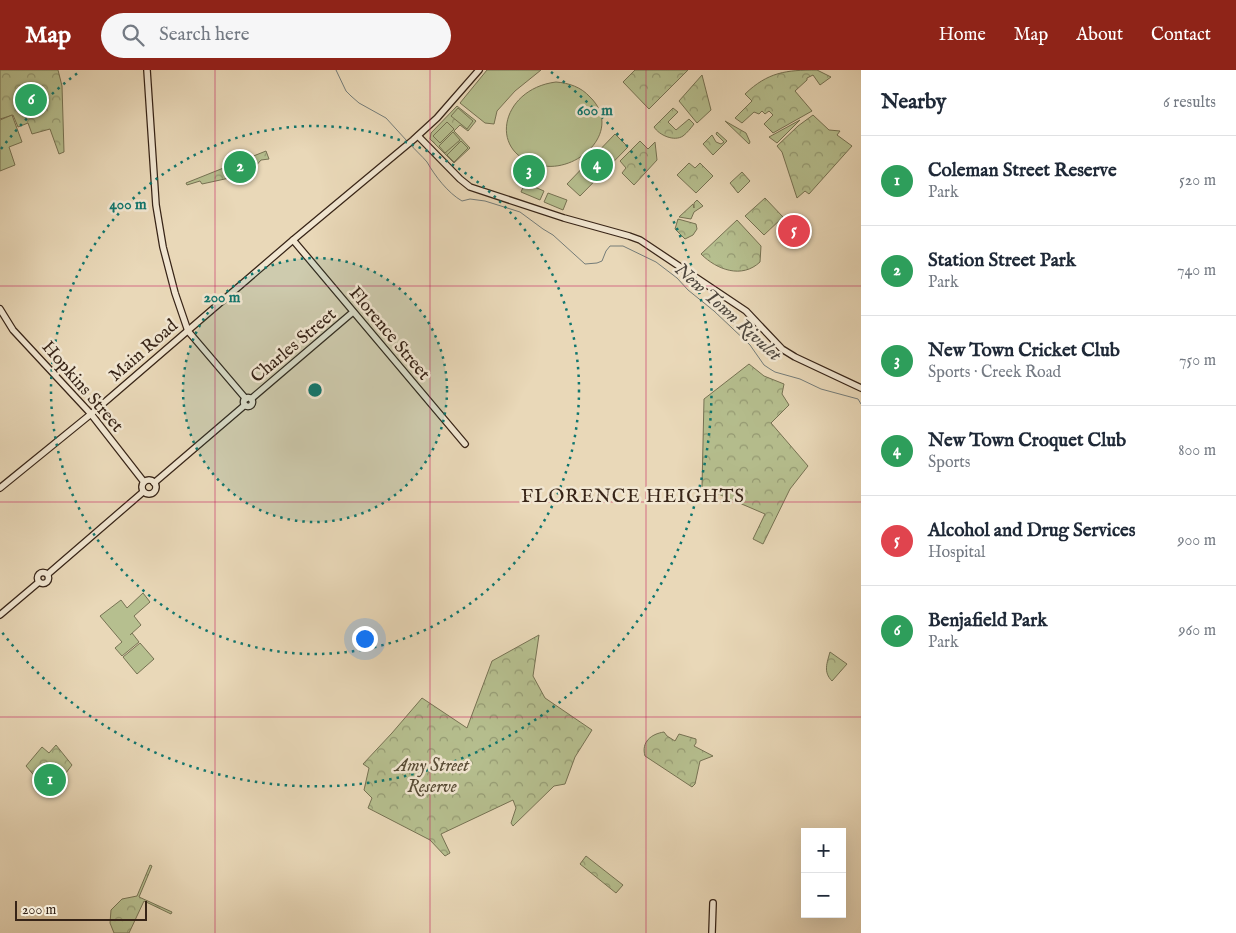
<!DOCTYPE html>
<meta charset="utf-8">
<style>
body{margin:0;font-family:"IM FELL English",serif;background:#f6f6f7;color:#1f2937}
.controls{position:absolute;right:15px;bottom:15px;display:grid;overflow:hidden;border-radius:0px;box-shadow:0 5px 20px #0002}
.controls button{width:45px;height:45px;display:grid;place-items:center;padding:0;border:0;border-bottom:1px solid #e0e1e3;background:#fff;color:#1f2937;font:25px sans-serif}
.scale{position:absolute;left:15px;bottom:12px;width:132px;box-sizing:border-box;padding-left:5px;border:2px solid #372417;border-top:0;font-size:14px;line-height:18px;white-space:nowrap;color:#372417;-webkit-text-stroke:4px #f1e6d1;paint-order:stroke}
.you{position:absolute;left:364px;top:568px;width:18px;height:18px;margin:-12px;border:4px solid #fff;border-radius:50%;background:#1a73e8;box-shadow:0 0 0 8px #1a73e833}
.badge{display:grid;place-items:center;width:32px;height:32px;border-radius:50%;background:#8f2418;color:#fff;font-size:16px;font-weight:700}
.pin{position:absolute;translate:-50% -50%;border:2px solid #fff;box-shadow:0 1px 5px #0006}
.list{margin:0;padding:0;list-style:none}
h2{display:flex;justify-content:space-between;align-items:center;height:65px;margin:0;padding:0 20px;font-size:21px}
h2 small{font-size:16px;font-weight:400;color:#747a83}
.list li{display:grid;grid-template-columns:32px 1fr auto;gap:15px;align-items:center;box-sizing:border-box;height:90px;padding:0 20px;border-top:1px solid #e0e1e3}
.list b{display:block;font-size:19px;white-space:nowrap}
.list p{margin:0;font-size:16px;white-space:nowrap;color:#747a83}
.list em{font-size:16px;font-style:normal;color:#747a83}
.icon{flex:none;width:28px;height:28px;fill:none;stroke:currentColor;stroke-width:2;stroke-linecap:round;stroke-linejoin:round}
.map{position:relative;flex:none;width:861px;height:863px;overflow:hidden}
header{display:flex;align-items:center;gap:30px;box-sizing:border-box;height:70px;padding:0 25px;background:#8f2418;color:#fff}
header strong{font-size:24px}
nav{display:flex;gap:28px;margin-inline-start:auto;font-size:18px}
.search{width:350px;height:45px;background:#f6f6f7;display:flex;align-items:center;gap:12px;box-sizing:border-box;padding:0 18px;border-radius:28px;color:#747a83;font-size:19px}
main{display:flex}
aside{flex:1;background:#fff}
.map>svg:first-child{display:block}
.park{fill:url(#park-crowns);stroke:#767253}
.pitch{fill:#b6bf8f;stroke:#767253}
.lines{fill:none;stroke-linecap:round;stroke-linejoin:round}
.stream{stroke:#747c79;stroke-width:1}
.secondary-casing{stroke:#372417;stroke-width:8}
.secondary{stroke:#f1e6d1;stroke-width:5.5}
.grid{fill:none;stroke:#c2185b;stroke-width:1;stroke-opacity:0.55}
.ring{fill:none;stroke:#0f766e;stroke-width:2.5;stroke-dasharray:2.5 5}
.labels{text-anchor:middle;stroke-width:5;stroke-linejoin:round;paint-order:stroke}
.street-label{font-size:18px;fill:#372417;stroke:#f1e6d1}
.park-label{font-size:18px;font-style:italic;fill:#574b35;stroke:#f1e6d1}
.water-label{font-size:19px;font-style:italic;fill:#504940;stroke:#f1e6d1}
.neighbourhood-label{font-size:19px;letter-spacing:1px;fill:#372417;stroke:#f1e6d1}
.centre{fill:#0f766e;stroke:#f1e6d1;stroke-width:2.5}
.ring-label{font-size:15px;text-anchor:middle;font-weight:bold;fill:#0f766e;stroke:#f1e6d1;stroke-width:5;stroke-linejoin:round;paint-order:stroke}
</style>
<header>
<strong>Map</strong>
<div class="search"><svg class="icon" aria-label="search" viewBox="0 0 24 24"><circle cx="10" cy="10" r="6"/><path d="M15 15l6 6"/></svg>Search here</div>
<nav><a>Home</a><a>Map</a><a>About</a><a>Contact</a></nav>
</header>
<main>
<div class="map">
<svg width="861" height="863" viewBox="0 0 861 863">
<defs>
<pattern id="park-crowns" width="20" height="18" patternUnits="userSpaceOnUse" patternTransform="scale(1.25)"><rect width="20" height="18" fill="#b6bf8f"/><path d="M2 6a3 3 0 1 1 6 0M12 15a3 3 0 1 1 6 0" fill="none" stroke="#959b74"/></pattern>
</defs>
<rect width="100%" height="100%" fill="#e9d8b8"/>
<filter id="stains"><feTurbulence type="fractalNoise" baseFrequency=".004" numOctaves="4"/><feColorMatrix values="0 0 0 0 .2 0 0 0 0 .09 0 0 0 0 .02 0 0 0 .5 -.17"/></filter>
<radialGradient id="worn" r=".72"><stop offset=".6" stop-color="#630" stop-opacity="0"/><stop offset="1" stop-color="#630" stop-opacity=".3"/></radialGradient>
<g class="park">
<polygon points="0,0 58,0 62,16 64,82 59,84 50,59 32,64 28,53 18,57 13,45 0,49"/>
<polygon points="635,0 688,0 649,39 623,12"/>
<path d="M817,0l14,7 -11,8 -7,-10 -6,3v2l-12,11 17,20 -39,22 -9,-9 9,-9 -4,-4 -4,3 -3,-3 -3,3 -5,-2 -12,11 -7,-5 17,-17 -7,-7c23,-22 41,-24 72,-24z"/>
<polygon points="702,5 711,40 697,53 679,31"/>
<polygon points="457,36 476,51 468,61 460,55 454,61 470,78 454,93 430,69 431,63"/>
<path d="M673,38l5,4 -10,10 8,8 13,-11 5,5c-3,4 -7,9 -11,12 -9,6 -24,-1 -29,-9z"/>
<polygon points="813,45 829,60 840,61 837,65 852,76 809,124 805,121 797,128 782,82 777,76 798,56"/>
<polygon points="800,50 777,73 769,67"/>
<polygon points="725,51 746,63 750,72 749,74"/>
<polygon points="717,62 727,71 713,85 703,74 712,65 716,72 721,74 724,72 716,64"/>
<polygon points="640,71 648,79 655,72 657,90 634,115 622,103 626,98 620,91"/>
<polygon points="266,81 269,89 261,90 254,98 242,102 243,105 202,114 200,111 187,115 186,113"/>
<polygon points="689,93 695,98 700,93 713,106 696,123 677,105"/>
<polygon points="742,102 750,111 738,123 730,113"/>
<polygon points="765,128 783,147 764,165 745,146"/>
<polygon points="697,130 703,136 694,142 691,149 679,147 693,134 694,138 694,133"/>
<polygon points="678,149 696,154 697,159 693,165 685,169 675,159"/>
<path d="M737,150l24,26 -1,16c-18,17 -43,8 -59,-8z"/>
<polygon points="749,294 764,306 784,314 782,324 789,335 771,353 808,396 790,419 763,474 753,469 765,444 702,417 704,329"/>
<polygon points="539,565 533,606 545,628 592,660 575,687 565,714 554,716 513,756 511,753 516,738 513,730 441,764 450,783 445,786 430,770 368,738 372,728 364,720 369,698 363,694 392,663 422,628 467,658 492,591"/>
<path d="M830,582l17,12 -15,17c-9,-9 -5,-18 -2,-29z"/>
<path d="M664,662l3,4 8,5 4,-7 17,5v4l-2,3 19,10 -13,5 -5,23 -3,3 -47,-31c-4,-14 6,-22 19,-24z"/>
<polygon points="56,675 72,695 50,724 26,696 42,677 49,683"/>
<polygon points="586,786 623,815 616,823 580,794"/>
<polygon points="150,795 152,796 139,827 172,842 171,844 144,831 129,863 114,863 110,853 111,840 122,829 137,826"/>
</g>
<g class="pitch">
<polygon points="487,0 541,0 515,21 497,41 494,54 485,53 460,33"/>
<path d="M556,12c13,1 25,5 34,15 33,32 -9,74 -46,69 -58,-9 -45,-77 12,-84z"/>
<polygon points="458,38 473,51 467,59 451,46"/>
<polygon points="12,45 22,72 9,77 15,95 0,101 0,50"/>
<polygon points="447,52 454,59 440,73 433,66"/>
<polygon points="453,62 460,70 445,83 439,76"/>
<polygon points="615,64 628,77 580,126 567,114"/>
<polygon points="461,71 468,78 454,92 447,85"/>
<polygon points="525,113 544,121 540,130 521,122"/>
<polygon points="548,123 567,130 563,140 544,132"/>
<polygon points="143,523 150,532 134,546 141,555 130,565 132,563 139,572 122,586 115,578 122,572 100,546 121,530 127,538"/>
<polygon points="140,573 154,589 137,604 123,587"/>
</g>
<g class="lines">
<g class="stream">
<polyline points="336,0 346,21 351,26 359,33 386,48 407,71"/>
<path d="M410,74c5,6 12,12 17,18 8,14 21,31 35,39l8,-2 15,2 35,11 23,17 10,6 32,29 12,-1 5,-2 4,-10 4,-5h13l33,16 21,16 11,12 26,21 36,34 14,20 6,4 5,3 25,7 21,10 37,10 3,5"/>
</g>
<g class="secondary-casing">
<g id="secondary">
<polyline points="147,0 156,135 163,177 175,223 188,261 246,329"/>
<polyline points="418,66 460,109 470,117 564,148 629,166 640,170 746,241 782,279 795,287 861,318"/>
<polyline points="293,170 465,374"/>
<polyline points="0,239 13,260 91,344 144,412"/>
<circle cx="248" cy="332" r="4.5"/>
<polyline points="251,329 353,242"/>
<circle cx="149" cy="417" r="7"/>
<polyline points="154,413 245,335"/>
<polyline points="0,418 91,344 293,170 413,70 437,48 479,0"/>
<circle cx="43" cy="508" r="5.5"/>
<polyline points="48,504 143,422"/>
<polyline points="0,545 39,512"/>
<polyline points="712,863 713,833"/>
</g>
</g>
<use href="#secondary" class="secondary"/>
</g>
<path class="grid" d="M215,0v863M430,0v863M646,0v863M0,216h861M0,432h861M0,647h861"/>
<circle cx="315" cy="320" r="132" fill="#0f766e" fill-opacity=".12"/>
<g class="ring">
<circle cx="315" cy="320" r="132"/>
<circle cx="315" cy="320" r="264"/>
<path d="M1 79A396 396 0 0 1 79 2M551 2A396 396 0 1 1 1 561"/>
</g>
<g class="labels">
<g class="street-label">
<text transform="translate(390 263) rotate(50)" y="6">Florence Street</text>
<text transform="translate(293 275) rotate(-40)" y="6">Charles Street</text>
<text transform="translate(143 280) rotate(-41)" y="6">Main Road</text>
<text transform="translate(83 316) rotate(49)" y="6">Hopkins Street</text>
</g>
<g class="park-label">
<text x="432" y="701">Amy Street<tspan x="432" dy="21">Reserve</tspan></text>
</g>
<g class="water-label">
<text transform="translate(729 241) rotate(42)" y="7">New Town Rivulet</text>
</g>
<g class="neighbourhood-label">
<text x="633" y="432">FLORENCE HEIGHTS</text>
</g>
</g>
<circle cx="315" cy="320" r="8" class="centre"/>
<g class="ring-label">
<text x="595" y="45">600 m</text>
<text x="128" y="139">400 m</text>
<text x="222" y="232">200 m</text>
</g>
<rect width="100%" height="100%" filter="url(#stains)"/>
<rect width="100%" height="100%" fill="url(#worn)"/>
</svg>
<div class="controls">
<button>+</button>
<button>−</button>
</div>
<div class="scale">200 m</div>
<div class="you"></div>
<div class="pin badge" style="left:50px;top:710px;background:#2e9e5b">1</div>
<div class="pin badge" style="left:240px;top:97px;background:#2e9e5b">2</div>
<div class="pin badge" style="left:529px;top:101px;background:#2e9e5b">3</div>
<div class="pin badge" style="left:597px;top:95px;background:#2e9e5b">4</div>
<div class="pin badge" style="left:794px;top:161px;background:#e0444e">5</div>
<div class="pin badge" style="left:31px;top:30px;background:#2e9e5b">6</div>
</div>
<aside>
<h2>Nearby<small>6 results</small></h2>
<ul class="list">
<li><span class="badge" style="background:#2e9e5b">1</span><div><b>Coleman Street Reserve</b><p>Park</p></div><em>520 m</em></li>
<li><span class="badge" style="background:#2e9e5b">2</span><div><b>Station Street Park</b><p>Park</p></div><em>740 m</em></li>
<li><span class="badge" style="background:#2e9e5b">3</span><div><b>New Town Cricket Club</b><p>Sports · Creek Road</p></div><em>750 m</em></li>
<li><span class="badge" style="background:#2e9e5b">4</span><div><b>New Town Croquet Club</b><p>Sports</p></div><em>800 m</em></li>
<li><span class="badge" style="background:#e0444e">5</span><div><b>Alcohol and Drug Services</b><p>Hospital</p></div><em>900 m</em></li>
<li><span class="badge" style="background:#2e9e5b">6</span><div><b>Benjafield Park</b><p>Park</p></div><em>960 m</em></li>
</ul>
</aside>
</main>
